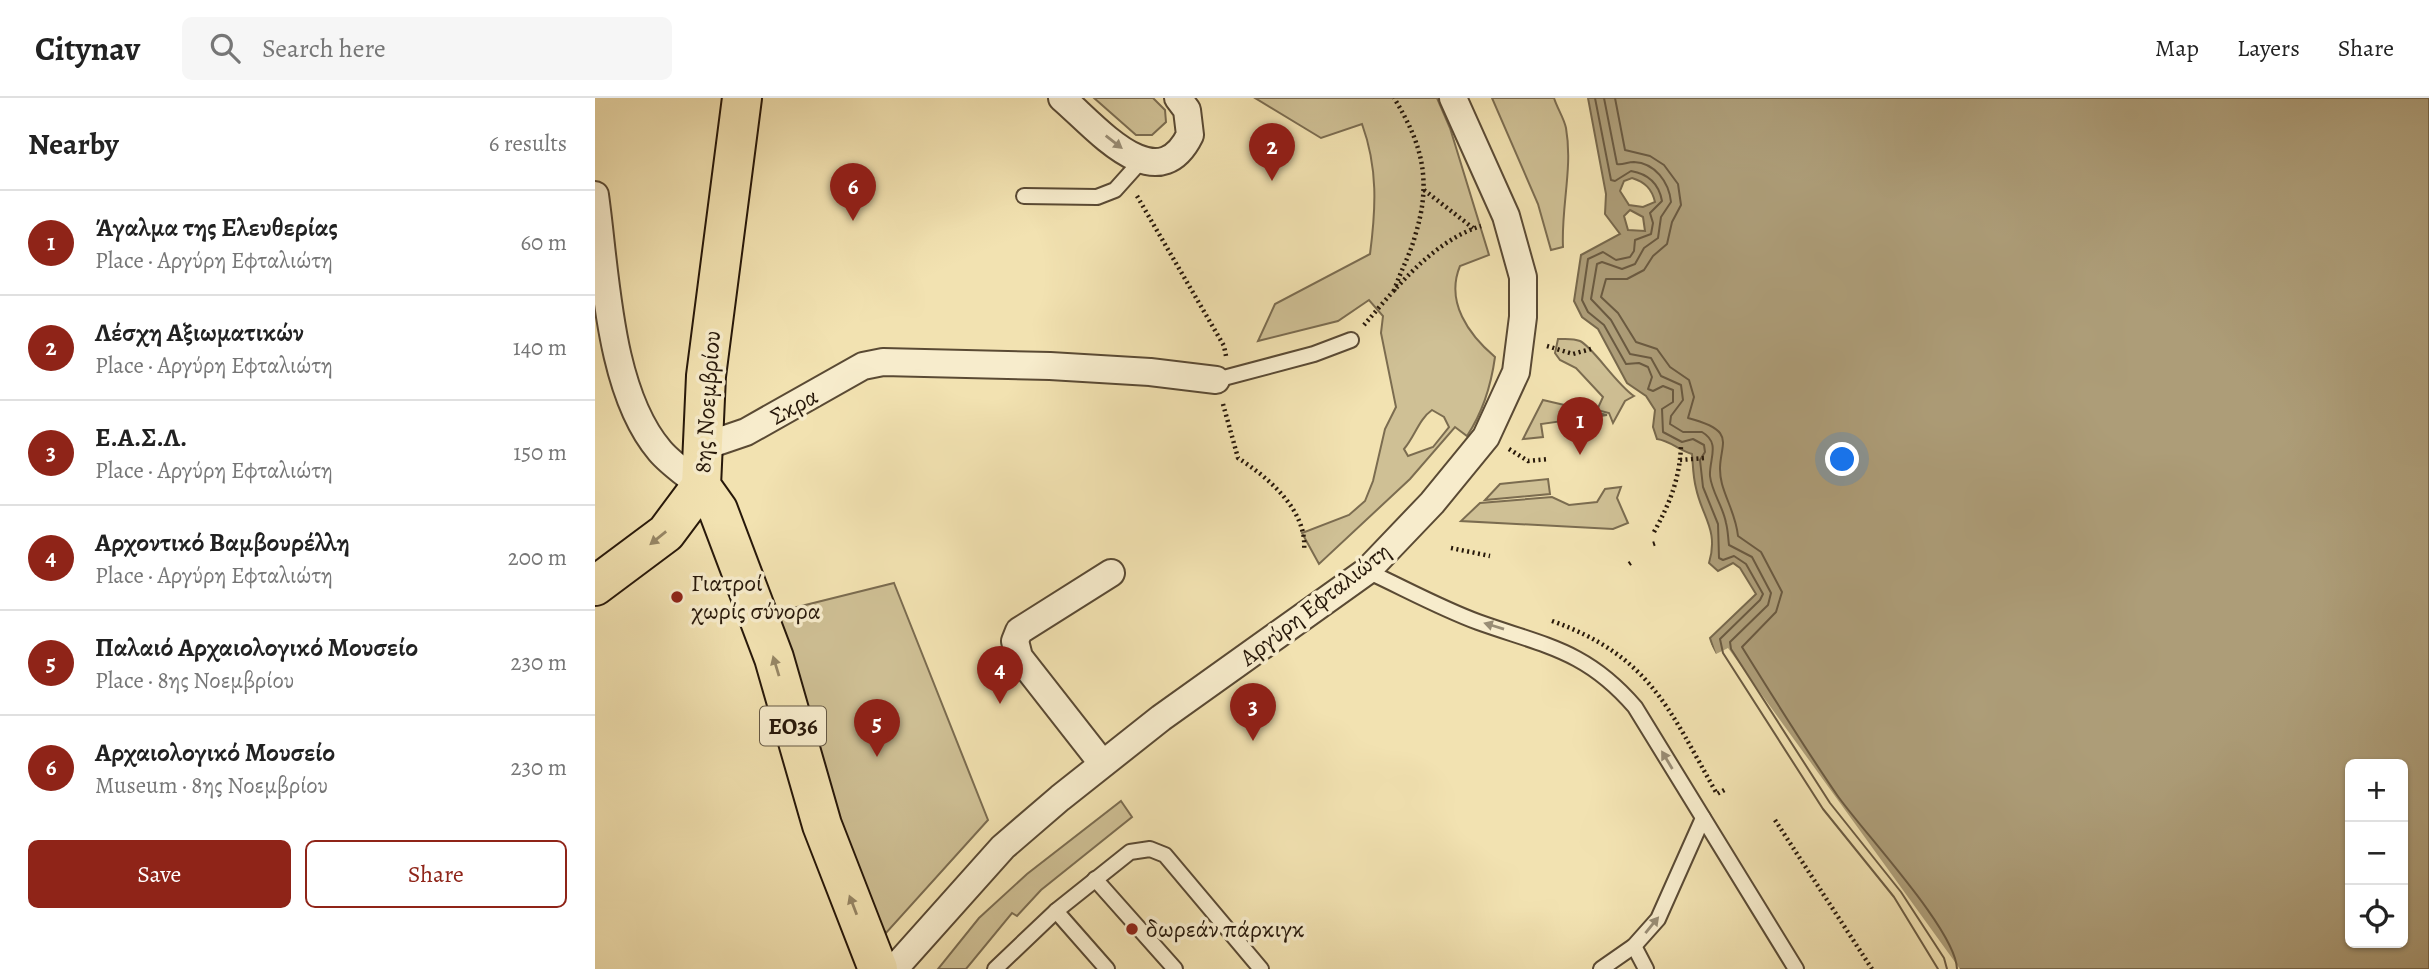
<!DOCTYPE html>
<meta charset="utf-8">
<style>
body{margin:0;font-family:Alegreya,serif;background:#f6f6f6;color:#222}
.controls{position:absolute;right:21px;bottom:21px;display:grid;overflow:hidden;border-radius:10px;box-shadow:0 2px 5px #0004}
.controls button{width:63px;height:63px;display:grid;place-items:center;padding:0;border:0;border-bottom:2px solid #e0e0e0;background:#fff;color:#222;font:35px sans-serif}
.you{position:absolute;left:1248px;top:362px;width:24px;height:24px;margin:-18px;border:5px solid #fff;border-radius:50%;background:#1a73e8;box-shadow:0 0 0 10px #1a73e833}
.badge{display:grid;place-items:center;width:46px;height:46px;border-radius:50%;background:#8f2418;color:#fff;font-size:23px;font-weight:700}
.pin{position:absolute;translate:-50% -58px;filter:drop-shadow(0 2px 4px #0008)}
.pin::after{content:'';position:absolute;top:37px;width:24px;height:21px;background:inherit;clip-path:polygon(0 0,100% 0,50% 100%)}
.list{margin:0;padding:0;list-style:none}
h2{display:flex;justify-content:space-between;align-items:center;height:91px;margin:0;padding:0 28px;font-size:30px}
h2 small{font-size:23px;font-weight:400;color:#767676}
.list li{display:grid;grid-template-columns:46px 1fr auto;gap:21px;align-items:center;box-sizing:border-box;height:105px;padding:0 28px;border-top:2px solid #e0e0e0}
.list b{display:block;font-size:26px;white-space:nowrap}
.list p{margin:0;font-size:23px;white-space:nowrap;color:#767676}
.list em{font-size:23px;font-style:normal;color:#767676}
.actions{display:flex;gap:14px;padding:21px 28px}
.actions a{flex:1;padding:16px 0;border:2px solid #8f2418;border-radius:10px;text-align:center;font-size:24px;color:#8f2418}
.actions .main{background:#8f2418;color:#fff}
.icon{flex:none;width:38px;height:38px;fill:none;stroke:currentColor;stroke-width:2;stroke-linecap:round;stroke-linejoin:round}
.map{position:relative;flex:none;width:1834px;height:871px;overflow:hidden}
header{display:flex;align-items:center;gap:42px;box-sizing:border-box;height:98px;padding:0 35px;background:#fff;border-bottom:2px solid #e0e0e0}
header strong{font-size:33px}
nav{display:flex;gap:38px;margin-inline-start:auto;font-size:24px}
.search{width:490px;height:63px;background:#f6f6f6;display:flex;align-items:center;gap:18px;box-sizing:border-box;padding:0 24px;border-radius:10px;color:#767676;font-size:26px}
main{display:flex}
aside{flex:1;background:#fff}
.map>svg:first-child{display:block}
.green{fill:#cfc095;stroke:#7b6c50;stroke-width:2;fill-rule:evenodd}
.water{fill:#ad9d78;stroke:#77684c;stroke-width:2;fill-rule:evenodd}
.pier{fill:#f2e2b1}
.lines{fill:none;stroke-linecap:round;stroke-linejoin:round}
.shore{stroke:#6a5a41;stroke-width:2}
.service-casing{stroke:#5a4a34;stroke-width:18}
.minor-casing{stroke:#5a4a34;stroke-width:30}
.primary-casing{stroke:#27180a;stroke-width:42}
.path{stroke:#27180a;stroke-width:4.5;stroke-dasharray:2 3.5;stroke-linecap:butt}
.service{stroke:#f7eccc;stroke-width:14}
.minor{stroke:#f7eccc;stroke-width:26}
.primary{stroke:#f2e2b1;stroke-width:38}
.oneway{fill:#998d75}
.oneway2{fill:#978766}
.poi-dot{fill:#8f2418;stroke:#f7eccc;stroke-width:2.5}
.labels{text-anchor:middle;stroke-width:7;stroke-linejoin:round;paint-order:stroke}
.shield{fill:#f7eccc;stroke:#655844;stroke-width:2}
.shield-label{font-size:23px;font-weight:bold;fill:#27180a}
.street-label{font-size:24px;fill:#27180a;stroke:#f7eccc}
.poi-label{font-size:24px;fill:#27180a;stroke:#f7eccc;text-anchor:start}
</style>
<header>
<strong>Citynav</strong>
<div class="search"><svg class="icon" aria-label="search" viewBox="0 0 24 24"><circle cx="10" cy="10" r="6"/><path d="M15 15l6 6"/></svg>Search here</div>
<nav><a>Map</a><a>Layers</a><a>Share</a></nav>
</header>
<main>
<aside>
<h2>Nearby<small>6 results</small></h2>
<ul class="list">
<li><span class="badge">1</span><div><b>Άγαλμα της Ελευθερίας</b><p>Place · Αργύρη Εφταλιώτη</p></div><em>60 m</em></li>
<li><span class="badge">2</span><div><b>Λέσχη Αξιωματικών</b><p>Place · Αργύρη Εφταλιώτη</p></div><em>140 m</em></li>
<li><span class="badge">3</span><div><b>Ε.Α.Σ.Λ.</b><p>Place · Αργύρη Εφταλιώτη</p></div><em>150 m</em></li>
<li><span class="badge">4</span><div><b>Αρχοντικό Βαμβουρέλλη</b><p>Place · Αργύρη Εφταλιώτη</p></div><em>200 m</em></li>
<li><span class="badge">5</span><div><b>Παλαιό Αρχαιολογικό Μουσείο</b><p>Place · 8ης Νοεμβρίου</p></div><em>230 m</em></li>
<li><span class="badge">6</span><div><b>Αρχαιολογικό Μουσείο</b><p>Museum · 8ης Νοεμβρίου</p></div><em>230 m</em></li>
</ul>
<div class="actions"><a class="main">Save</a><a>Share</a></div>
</aside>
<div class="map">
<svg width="1834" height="871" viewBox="0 0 1834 871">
<rect width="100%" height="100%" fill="#f2e2b1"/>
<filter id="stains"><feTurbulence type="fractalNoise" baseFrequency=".00286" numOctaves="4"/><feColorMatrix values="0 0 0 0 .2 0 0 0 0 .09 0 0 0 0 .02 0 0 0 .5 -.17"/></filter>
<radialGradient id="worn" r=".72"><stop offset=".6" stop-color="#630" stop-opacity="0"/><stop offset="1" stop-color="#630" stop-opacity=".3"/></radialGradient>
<g class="green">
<polygon points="499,0 558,0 570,12 571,24 557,37 541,37"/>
<path d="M660,0h182l13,30 39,127 -29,11c-15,36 9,69 35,91 -4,29 -12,55 -28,79l-12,-9 -45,52 -91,85 -17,-31 47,-18 16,-14 8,-20 12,-52 11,-22 -15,-74 2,-17 -14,-16 -31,21 -80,20 17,-37 95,-50c6,-46 8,-86 -8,-130l-41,14zM837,312l12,7 5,10 -16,20 -25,9 -4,-7c11,-13 15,-30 28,-39z"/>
<path d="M897,0h62c3,10 10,20 12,30 7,40 -5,79 -3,119l-12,3 -13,-46z"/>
<path d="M963,241c7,0 15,-1 22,2 13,6 36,43 54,55l-9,5 -12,22 -4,-10 -12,-3 6,-13 -27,-29 -16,-8 -5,-7z"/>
<polygon points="948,302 1012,317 984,321 984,316 975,317 975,322 946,326 948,339 928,341"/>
<polygon points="953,381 955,396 890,402 905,386"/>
<polygon points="1026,389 1022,400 1033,425 1018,431 866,423 885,405 957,399 974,407 1002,404 1010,391"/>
<polygon points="299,485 393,722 291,835 278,817 174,516"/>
<polygon points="526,703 537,719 446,792 422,818 417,815 371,871 343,871 384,820 432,776"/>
</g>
<path class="water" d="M993,0h841v871h-497l-44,-68 -172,-245 -6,-18 46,-44 -16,-26 -7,-5 -15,8 -9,-8c10,-33 -7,-46 -13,-75 -3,-11 -3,-23 -4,-34 -14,-4 -21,-13 -35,-15l-4,-12 2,-17 -9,-14 -19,-13 -29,-54 -16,-12 -8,-16 7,-46 39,-21 -15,-20 1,-20zM1037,80c13,4 20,11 23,24l-12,5 -14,-2 -9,-14 4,-10zM1035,112l13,7 2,14 -17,-1 -4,-14zM1755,666h53v179h-53z"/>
<polygon class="pier" points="1112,539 1121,556 1133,550 1365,871 1333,871 1291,805 1220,717 1118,559"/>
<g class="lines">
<g class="shore">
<path d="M1000,0l16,82 4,1 16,-10c18,3 28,13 31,30l-12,12 3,10 -2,11 -16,6 -1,11 -4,6 -14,3 -13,-8 -15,7 -6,41 6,12 16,13 22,39 13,-1 9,4 4,10 -4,12 5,2 10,-5 10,4v12l-11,7 1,23 19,10 11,-3 11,6 1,7 -5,8 3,27 15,37 1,34 4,2 11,-4 12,8 17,30 -3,6 -40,39 3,14 100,156 71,88 44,72"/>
<path d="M1009,0l13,66c6,1 10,-2 17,-2 21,1 35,20 37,40l-10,15 -3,21 -14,10 -9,16 -13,5 -20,-7 -5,2 -6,35 20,21 19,34 21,4 10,18 20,9 2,15 -12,16 -1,8 13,8h19c19,11 7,27 8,44 2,17 13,30 16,47 2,7 2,15 3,22l23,12 19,36 -3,12 -38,37 1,7 99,154 71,89 43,66 3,11"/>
<path d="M1020,0l10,52 25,6 14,9 14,19 3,21 -9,17 -5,22 -14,12 -9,14 -17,9h-21l-5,18 17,16 18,29 21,7 13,18 19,13 5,17 -6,21c58,15 24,29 34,66 5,18 14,32 16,52l23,16 21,40 -6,20 -34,35c31,50 62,100 95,148 25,36 119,135 120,174"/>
</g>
<g class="service-casing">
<g id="service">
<polyline points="429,98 502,99 520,92 546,63"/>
<polyline points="621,282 719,256 756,242"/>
<path d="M772,473c37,17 73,37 111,51 67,24 108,28 157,85l161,262"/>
<polyline points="500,781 580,871"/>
<polyline points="461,813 512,871"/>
<polyline points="1039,848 1051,871"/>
<polyline points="400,871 461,813 535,754 555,751 570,757 666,871"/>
<polyline points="1006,871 1039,848 1063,821 1108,720"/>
</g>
</g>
<g class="minor-casing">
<g id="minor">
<path d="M467,0c34,29 95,104 128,37l-3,-25 -9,-12"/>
<path d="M0,97c11,77 13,195 65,256 11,13 28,24 41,35"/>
<polyline points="107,349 151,334 268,268 288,264 455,268 555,274 621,282"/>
<polyline points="507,665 424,559 420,543 424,533 516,475"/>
<polyline points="299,871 408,749 465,700 566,620 772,473 837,405 891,339 921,274 928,219 928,179 911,118 858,0"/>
</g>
</g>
<g class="primary-casing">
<g id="primary">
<polyline points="147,0 111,278 106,388 123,412 179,560 227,727 283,871"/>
<polyline points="0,488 71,435 106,388"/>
</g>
</g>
<g class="path">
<polyline points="829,92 878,130"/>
<polyline points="542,98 629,248 631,258"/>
<path d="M799,193c6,-19 16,-36 21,-55 17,-54 8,-91 -21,-138"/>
<path d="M769,227c32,-37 69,-84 117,-99"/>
<polyline points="952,248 978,256 996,251"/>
<path d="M628,306l15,54c31,20 70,53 66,93"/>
<polyline points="914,351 933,363 954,361"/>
<polyline points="1085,362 1110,360"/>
<path d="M1059,434c16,-29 26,-54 27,-87"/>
<polyline points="1058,446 1061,445"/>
<polyline points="856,450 895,458"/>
<polyline points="1034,466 1037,464"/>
<path d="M957,523c98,35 117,88 165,173l9,-5"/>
<polyline points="1180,722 1277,871"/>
</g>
<use href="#service" class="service"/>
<use href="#minor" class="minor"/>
<use href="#primary" class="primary"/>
</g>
<defs><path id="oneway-solid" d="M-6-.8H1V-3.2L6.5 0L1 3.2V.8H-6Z" transform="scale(1.75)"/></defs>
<g class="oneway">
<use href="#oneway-solid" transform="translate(519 44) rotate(38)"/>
<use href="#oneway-solid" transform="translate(899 528) rotate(-163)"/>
<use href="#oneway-solid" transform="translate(1072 662) rotate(-121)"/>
<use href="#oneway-solid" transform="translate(1057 827) rotate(-51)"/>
</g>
<g class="oneway2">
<use href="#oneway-solid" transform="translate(63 440) rotate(141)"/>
<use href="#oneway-solid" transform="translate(181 568) rotate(-107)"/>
<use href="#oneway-solid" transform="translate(258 807) rotate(-111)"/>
</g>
<g class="poi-dot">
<circle cx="82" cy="499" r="7"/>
<circle cx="537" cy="831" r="7"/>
</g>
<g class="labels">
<rect class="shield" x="165" y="608.5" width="66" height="39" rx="5"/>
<g class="shield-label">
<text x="198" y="636">ΕΟ36</text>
</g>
<g class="street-label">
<text transform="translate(112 304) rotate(-86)" y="8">8ης Νοεμβρίου</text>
<text transform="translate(199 308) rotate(-29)" y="8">Σκρα</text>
<text transform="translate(720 506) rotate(-38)" y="8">Αργύρη Εφταλιώτη</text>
</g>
<g class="poi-label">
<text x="96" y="493">Γιατροί<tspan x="96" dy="28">χωρίς σύνορα</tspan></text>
<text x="551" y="839">δωρεάν πάρκιγκ</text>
</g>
</g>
<rect width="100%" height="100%" filter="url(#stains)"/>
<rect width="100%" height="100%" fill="url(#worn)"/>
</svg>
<div class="controls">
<button>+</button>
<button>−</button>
<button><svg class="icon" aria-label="locate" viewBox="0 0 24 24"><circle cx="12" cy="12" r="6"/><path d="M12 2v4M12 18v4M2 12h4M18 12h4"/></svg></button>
</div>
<div class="you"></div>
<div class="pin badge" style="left:985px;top:357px">1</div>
<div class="pin badge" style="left:677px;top:83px">2</div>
<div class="pin badge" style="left:658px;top:643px">3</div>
<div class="pin badge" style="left:405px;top:606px">4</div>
<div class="pin badge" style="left:282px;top:659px">5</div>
<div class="pin badge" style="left:258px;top:123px">6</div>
</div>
</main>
